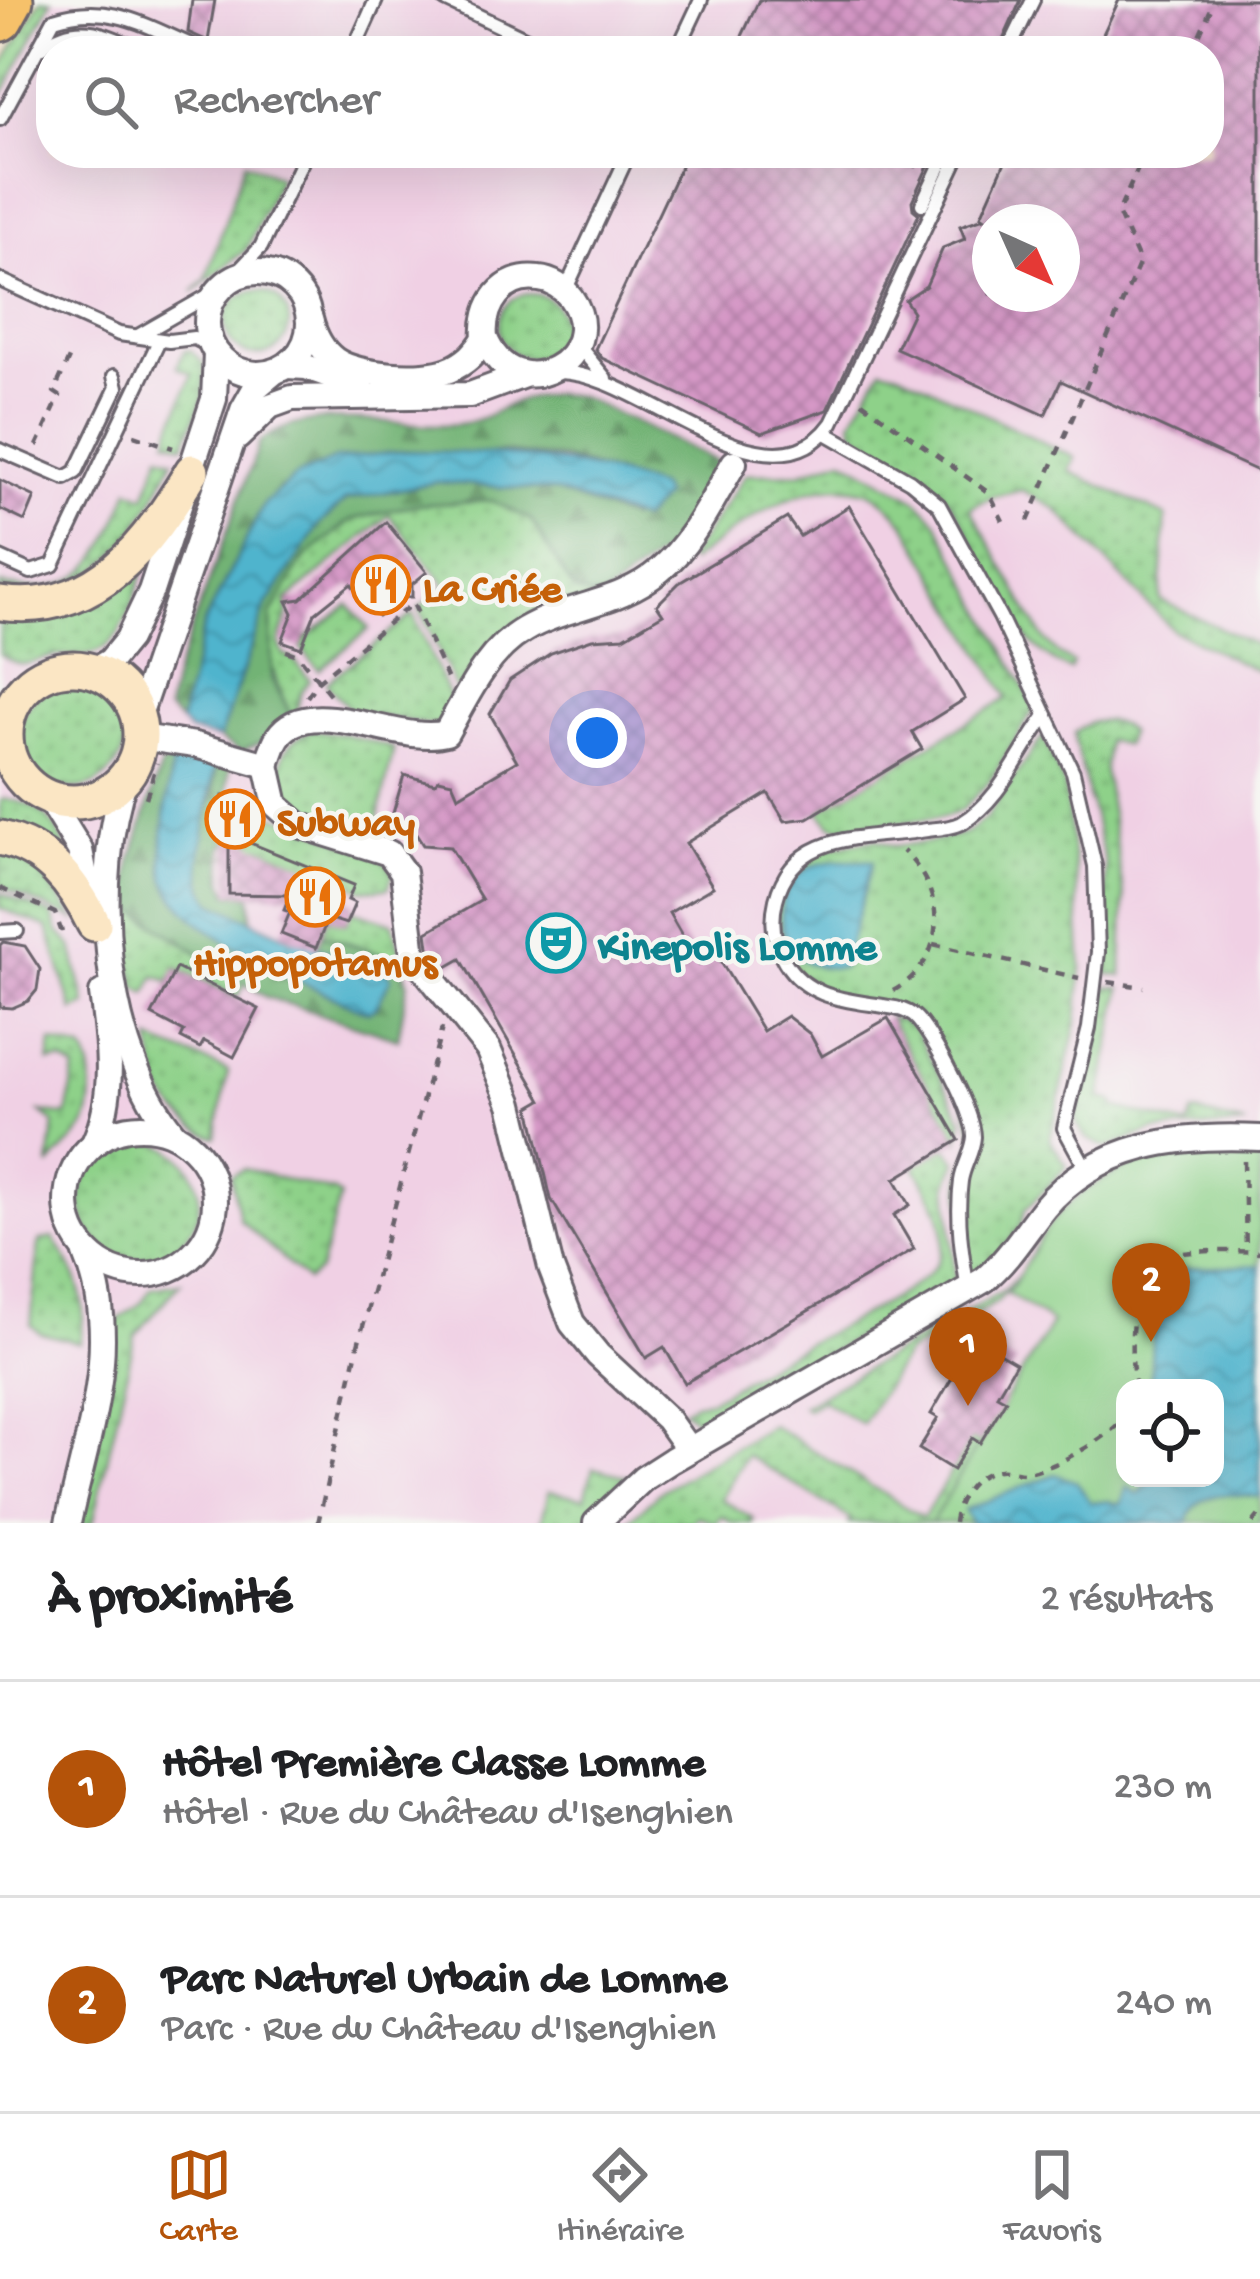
<!DOCTYPE html>
<html lang="fr">
<meta charset="utf-8">
<style>
body{margin:0;font-family:"Gochi Hand",sans-serif;background:#f6f6f6;color:#202124}
.controls{position:absolute;right:36px;bottom:36px;display:grid;overflow:hidden;border-radius:24px;box-shadow:0 12px 48px #0002}
.controls button{width:108px;height:108px;display:grid;place-items:center;padding:0;border:0;border-bottom:3px solid #e0e0e0;background:#fff;color:#202124;font:60px sans-serif}
.compass{position:absolute;left:972px;top:204px;width:108px;height:108px;border-radius:50%;background:#fff;box-shadow:0 12px 48px #0002;rotate:135deg}
.you{position:absolute;left:597px;top:738px;width:42px;height:42px;margin:-30px;border:9px solid #fff;border-radius:50%;background:#1a73e8;box-shadow:0 0 0 18px #1a73e833}
.badge{display:grid;place-items:center;width:78px;height:78px;border-radius:50%;background:#b45309;color:#fff;font-size:39px;font-weight:700}
.pin{position:absolute;translate:-50% -99px;filter:drop-shadow(0 3px 6px #0008)}
.pin::after{content:'';position:absolute;top:63px;width:42px;height:36px;background:inherit;clip-path:polygon(0 0,100% 0,50% 100%)}
.list{margin:0;padding:0;list-style:none}
h2{display:flex;justify-content:space-between;align-items:center;height:156px;margin:0;padding:0 48px;font-size:51px}
h2 small{font-size:39px;font-weight:400;color:#757577}
.list li{display:grid;grid-template-columns:78px 1fr auto;gap:36px;align-items:center;box-sizing:border-box;height:216px;padding:0 48px;border-top:3px solid #e0e0e0}
.list b{display:block;font-size:45px;white-space:nowrap}
.list p{margin:0;font-size:39px;white-space:nowrap;color:#757577}
.list em{font-size:39px;font-style:normal;color:#757577}
.icon{flex:none;width:66px;height:66px;fill:none;stroke:currentColor;stroke-width:2;stroke-linecap:round;stroke-linejoin:round}
.map{position:relative;flex:none;width:1260px;height:1523px;overflow:hidden}
.search{position:absolute;background:#fff;box-shadow:0 12px 48px #0002;left:36px;right:36px;top:36px;height:132px;display:flex;align-items:center;gap:30px;box-sizing:border-box;padding:0 42px;border-radius:48px;color:#757577;font-size:45px}
.sheet{height:588px;background:#fff}
nav{display:flex;justify-content:space-around;align-items:center;box-sizing:border-box;height:168px;border-top:3px solid #e0e0e0;background:#fff;font-size:33px;color:#757577}
nav a{display:grid;justify-items:center;gap:6px}
nav .on{color:#b45309}
.map>svg:first-child{display:block}
.built{fill:#f0d0e4;fill-rule:evenodd}
.grass{fill:url(#grass-dots);stroke:#587a62;stroke-width:3}
.forest{fill:url(#forest-firs);stroke:#4a6a58;stroke-width:3}
.park{fill:#8ed189;stroke:#587a62;stroke-width:3;fill-rule:evenodd}
.water{fill:url(#water-waves);stroke:#386b84;stroke-width:3}
.building{fill:url(#building-cross-hatch);fill-rule:evenodd}
.lines{fill:none;stroke-linecap:round;stroke-linejoin:round}
.lane-casing{stroke:#6b646c;stroke-width:18}
.street-casing{stroke:#6b646c;stroke-width:30}
.secondary-casing{stroke:#6b646c;stroke-width:39}
.highway-casing{stroke:#6b646c;stroke-width:51}
.path{stroke:#6b646c;stroke-width:4.5;stroke-dasharray:9 9;stroke-linecap:butt}
.lane{stroke:#fff;stroke-width:12}
.street{stroke:#fff;stroke-width:24}
.secondary{stroke:#fbe6c4;stroke-width:33}
.highway{stroke:#f6c16b;stroke-width:45}
.labels{text-anchor:middle;stroke-width:9;stroke-linejoin:round;paint-order:stroke}
.food-label{font-size:42px;font-weight:bold;fill:#c56008;stroke:#f6f6f2;text-anchor:start}
.culture-label{font-size:42px;font-weight:bold;fill:#0d838f;stroke:#f6f6f2;text-anchor:start}
</style>
<div class="map">
<svg width="1260" height="1523" viewBox="0 0 1260 1523">
<defs>
<pattern id="grass-dots" width="8" height="8" patternUnits="userSpaceOnUse" patternTransform="scale(3)"><rect width="8" height="8" fill="#8ed189"/><path d="M2 2h.1M6 6h.1" fill="none" stroke="#7ab377" stroke-width="1.8" stroke-linecap="round"/></pattern>
<pattern id="forest-firs" width="22" height="20" patternUnits="userSpaceOnUse" patternTransform="scale(3)"><rect width="22" height="20" fill="#72b375"/><path d="M5 1l3.5 6h-7zM16 11l3.5 6h-7z" fill="#5d9161"/></pattern>
<pattern id="water-waves" width="16" height="10" patternUnits="userSpaceOnUse" patternTransform="scale(3)"><rect width="16" height="10" fill="#4fb4cd"/><path d="M0 5q4-4 8 0t8 0" fill="none" stroke="#4192a8"/></pattern>
<pattern id="building-cross-hatch" width="8" height="8" patternUnits="userSpaceOnUse" patternTransform="scale(3)"><rect width="8" height="8" fill="#d598c6"/><path d="M0 0l8 8M0 8l8-8" fill="none" stroke="#ac7ca2"/></pattern>
</defs>
<rect width="100%" height="100%" fill="#f6f6f2"/>
<filter id="ink" filterUnits="userSpaceOnUse"><feTurbulence type="fractalNoise" baseFrequency=".00833" numOctaves="2"/><feDisplacementMap in="SourceGraphic" scale="24" xChannelSelector="R" yChannelSelector="G"/><feConvolveMatrix kernelMatrix="1 2 1 2 8 2 1 2 1" color-interpolation-filters="sRGB"/></filter>
<filter id="wash" filterUnits="userSpaceOnUse"><feTurbulence type="fractalNoise" baseFrequency=".004" numOctaves="4" result="noise"/><feDisplacementMap in="SourceGraphic" scale="48" xChannelSelector="R" yChannelSelector="G"/><feGaussianBlur stdDeviation="2.7" result="paint"/><feColorMatrix in="noise" values="0 0 0 0 0 0 0 0 0 0 0 0 0 0 0 0 0 1.4 0 .05"/><feComposite in="paint" operator="in"/></filter>
<g filter="url(#wash)">
<rect width="100%" height="100%" fill="#f3e0c7"/>
<path class="built" d="M41,0h1219v1160l-206,59 -30,52 29,51 -122,201h-931v-1454zM51,51h1158v102h-1158zM990,222h72v72h-72z"/>
<g class="grass">
<polygon points="41,0 52,0 0,100 0,69"/>
<polygon points="245,162 279,177 247,249 193,292 206,279"/>
<circle cx="257" cy="323" r="32"/>
<circle cx="531" cy="326" r="32"/>
<polygon points="190,350 204,364 204,395 184,445 167,439 192,374 177,367 184,351"/>
<path d="M882,368l17,4 176,86 -6,13 97,45 -6,84 100,47v25l-87,-42 -117,-121 -34,-19 -29,7 -23,11 72,128 16,18 15,9 -3,7c-66,-29 -80,-106 -115,-162 -24,-37 -72,-48 -102,-79l-1,-9z"/>
<path d="M161,454l13,5c-39,79 -74,144 -174,131v-5c86,15 102,-25 130,-96l15,7z"/>
<path d="M843,458l75,43 18,19 99,188 -45,73 -28,29 -16,7 -101,12 -14,-4 -12,-14 189,-113 -102,-173c-12,-14 -25,-31 -44,-35 -60,-16 -127,39 -171,72l-3,-3 58,-85 53,-1z"/>
<path d="M492,501l39,19 43,70 26,9 -34,6 -107,91 -40,-88 27,-23 -57,-70 -103,86 2,13 -9,29 5,12 10,5 16,20 -9,12 -5,22 -5,1c-15,-29 -28,-64 -21,-98 7,-32 54,-85 83,-98 42,-18 94,-16 139,-18z"/>
<path d="M147,560c-11,29 -21,87 -57,94 -12,3 -25,0 -38,3 -27,6 -27,14 -52,-3v-41z"/>
<polygon points="349,605 369,629 319,670 301,648 304,640"/>
<polygon points="413,614 453,706 437,726 351,711 326,683"/>
<circle cx="72" cy="736" r="53"/>
<polygon points="1107,721 1121,725 1129,732 1125,745 1107,740 1104,770 1124,897 1122,976 1107,974 1105,863 1075,741 1075,732 1091,722"/>
<path d="M312,730l33,4 49,14 -20,88 -71,-24 -22,-21c-3,-30 1,-48 31,-61z"/>
<polygon points="1043,736 1064,785 1076,876 1082,968 1077,1023 1050,1139 1067,1166 1025,1210 1020,1228 1000,1253 964,1282 961,1180 974,1136 964,1098 917,1019 836,999 788,968 773,912 792,866 808,851 876,839 894,846 932,842 966,833 986,818"/>
<path d="M4,799c46,5 58,35 71,74l-75,-43v-29z"/>
<polygon points="275,815 376,854 394,871 388,888 363,890 261,847 251,856 229,856 250,843"/>
<polygon points="0,851 36,864 75,920 0,886"/>
<polygon points="0,893 53,915 58,931 72,946 86,1005 73,1011 48,928 0,908"/>
<polygon points="126,905 245,983 238,997 177,968 169,981 155,976 147,993 136,987 128,949"/>
<polygon points="352,910 393,923 408,982 394,958 322,934 328,918 346,924"/>
<polygon points="1106,987 1121,988 1101,1098 1114,1102 1114,1107 1188,1126 1193,1112 1246,1125 1154,1131 1107,1148 1085,1137 1075,1120 1095,1055"/>
<polygon points="889,1018 904,1021 915,1030 963,1119 959,1140"/>
<path d="M151,1040c26,12 51,18 77,31l-12,66c-18,-4 -45,-28 -54,-46 -6,-15 -8,-35 -11,-51z"/>
<path d="M52,1042l31,8c11,15 12,62 0,79 -9,14 -24,23 -34,38l5,-44 -13,-11 26,4 8,-47 -13,-8 -13,1z"/>
<circle cx="140" cy="1200" r="59"/>
<path d="M947,1147l10,14 -9,23 7,97 -252,144 -21,-15 12,-7 16,-3c32,-19 63,-40 96,-56 28,-15 121,-57 132,-83 15,-37 -6,-64 -23,-95z"/>
<polygon points="244,1169 335,1192 340,1197 319,1271 307,1281 239,1219 231,1175"/>
<path d="M53,1238c25,38 36,58 27,105l-40,-10 -9,-8 8,-84z"/>
<polygon points="1023,1271 997,1302 906,1354 862,1424 822,1400 806,1409 802,1406 1004,1290"/>
<polygon points="180,1283 135,1336 93,1523 79,1523 113,1366 115,1322 141,1303 151,1288"/>
<polygon points="772,1425 923,1518 972,1438 980,1443 931,1523 849,1523 851,1519 746,1455 721,1499 754,1519 751,1523 733,1523 721,1516 716,1523 697,1516 693,1523 626,1523 661,1491"/>
<polygon points="593,1468 626,1476 625,1480 583,1523 541,1523 549,1491 585,1498"/>
</g>
<g class="forest">
<path d="M555,394l24,2 144,68 -56,85 -66,50 -27,-8 -43,-71 -39,-19 -79,4 -62,15 -48,39 -32,56 1,63 19,37 -27,26 -23,11 -22,-13 46,-131 54,-83 27,-25 91,-18 117,9 76,28 6,-40 -72,-20 -62,-7 -238,52 -60,120 -24,98 -13,-12 7,-33 86,-235c58,-43 132,-11 199,-18 24,-3 39,-15 60,-23 11,-5 25,-5 36,-7z"/>
<path d="M172,761c-3,36 -13,76 -8,111 7,58 141,110 191,135l31,-36 -70,-23 6,-14 72,24 14,24 -10,57 -132,-42 -140,-92 5,-44 30,-96z"/>
<path d="M215,762l15,3 -7,71h15l-15,10v34l6,14 22,1 1,27c-14,-5 -32,-10 -42,-22 -29,-38 9,-96 5,-138z"/>
</g>
<path class="park" d="M1152,1157l108,2v364h-329l121,-200 -45,-30c18,-23 28,-51 47,-74 26,-31 62,-47 98,-62zM1125,1388h90v90h-90z"/>
<g class="water">
<path d="M405,451c91,1 167,6 254,36l5,9 -23,24 -87,-29 -117,-9 -91,18 -27,25 -54,83 -46,131 -29,-7 -10,-10 24,-98 60,-120 32,-28 40,-17z"/>
<path d="M196,753l19,9 -15,98 3,27 9,15 69,32 105,37 5,7 -15,29 -8,5 -13,-5c-49,-25 -184,-77 -191,-135 -5,-36 5,-75 8,-111z"/>
<path d="M835,861h38l-31,107c-12,0 -27,-1 -38,-7 -32,-20 -29,-74 3,-92 7,-5 19,-6 28,-8z"/>
<path d="M1260,1265v232c-27,-3 -67,-9 -72,26h-216l-8,-13 91,-36 22,8 14,21 19,-2 4,3h7l6,-17 12,7 12,-16h64v-90h-65c4,-49 -5,-82 32,-119z"/>
</g>
<g id="blocks">
<g class="building">
<polygon points="192,0 215,0 208,41 188,32"/>
<polygon points="759,0 1021,0 998,51 735,51"/>
<path d="M1119,0h141v472l-199,-91 -16,34 -149,-67 17,-36 -8,-12 21,-14 17,-38 22,-9 -5,-13 24,-8 -3,-2 28,-63h200v-102h-114zM991,222h71v72h-72z"/>
<polygon points="687,153 934,153 912,201 913,209 919,214 827,410 762,433 602,358 595,349"/>
<polygon points="0,480 35,497 25,521 0,509"/>
<polygon points="849,506 965,699 912,732 922,749 808,818 785,821 768,793 686,843 713,887 669,913 699,965 716,954 763,1031 787,1016 810,1034 822,1056 888,1018 959,1140 895,1179 910,1205 894,1215 914,1249 685,1383 664,1347 646,1358 551,1199 530,1107 542,1100 461,959 445,968 437,951 433,953 429,947 427,932 482,900 450,847 423,845 416,834 389,827 404,775 435,783 439,779 452,782 458,796 517,761 490,714 510,680 551,653 592,639 624,637 663,614 657,605 679,583 787,518 800,536"/>
<polygon points="386,522 427,572 412,584 412,597 402,597 378,616 351,584 315,613 301,648 282,641 293,613 287,601 301,599"/>
<polygon points="223,796 246,797 246,828 233,836 354,885 348,900 355,903 346,924 328,918 316,948 281,934 290,912 284,910 290,895 229,894 229,836 222,836"/>
<polygon points="3,942 25,946 40,969 37,990 28,1001 12,1008 0,1007 0,945"/>
<polygon points="176,968 259,1009 234,1057 204,1041 200,1048 181,1038 184,1032 152,1015"/>
<polygon points="982,1343 1016,1363 997,1395 1006,1400 980,1443 972,1438 953,1470 919,1449 938,1418 931,1414 956,1371 963,1374"/>
</g>
</g>
</g>
<g filter="url(#ink)">
<use href="#blocks" fill-opacity="0" stroke="#6b646c" stroke-width="3"/>
<g class="lines">
<g class="lane-casing">
<g id="lane">
<polyline points="445,0 552,51"/>
<path d="M42,47c36,-28 63,-13 100,4"/>
<polyline points="353,51 376,0"/>
<polyline points="677,51 701,0"/>
<polyline points="1008,51 1033,0"/>
<path d="M0,119l54,-100c59,-19 98,11 151,32"/>
<polyline points="922,204 946,153"/>
<polyline points="232,278 261,247 306,153"/>
<polyline points="0,280 119,334 169,341 194,338 212,347"/>
<polyline points="565,291 629,153"/>
<polyline points="138,336 220,289"/>
<polyline points="577,344 605,378"/>
<path d="M555,372c83,-4 212,142 277,51l128,-270"/>
<polyline points="826,433 910,481 939,505 1000,617 1073,772 1095,866 1098,952 1089,1028 1064,1128 1087,1170"/>
<polyline points="0,450 65,478 76,472 117,387 114,376"/>
<polyline points="0,558 31,572 53,565 159,341"/>
<polyline points="0,932 17,931"/>
<path d="M968,1290c-6,-36 -12,-73 -7,-109 2,-15 12,-29 13,-44 1,-22 -43,-107 -60,-121 -8,-6 -16,-8 -25,-9 -40,-7 -81,-7 -104,-45 -12,-19 -14,-41 -9,-62 18,-72 93,-60 151,-70 11,-1 25,-2 35,-7 40,-24 57,-72 84,-107"/>
</g>
</g>
<g class="street-casing">
<g id="street">
<circle cx="258" cy="323" r="51"/>
<path d="M310,319c4,16 11,31 25,41 23,16 89,20 114,10 17,-7 27,-17 36,-32 -3,-32 17,-64 54,-59 12,1 25,9 32,19 41,58 -55,116 -86,40"/>
<polyline points="287,366 306,367 360,386"/>
<polyline points="238,437 270,406 292,398 470,395 524,375"/>
<polyline points="93,671 110,661 128,639 151,591 214,399 216,353"/>
<polyline points="138,718 243,410 256,387 274,372"/>
<path d="M140,737l55,8 72,20c3,-9 6,-20 11,-28 31,-46 121,9 168,-4 21,-37 40,-81 78,-103 42,-25 97,-26 136,-60 33,-28 52,-70 74,-107"/>
<polyline points="267,765 276,805 299,825 389,853 403,872 413,955 488,1049 511,1104 551,1268 572,1323 598,1355 667,1419 689,1450"/>
<path d="M126,776c-36,101 -23,273 48,358"/>
<polyline points="48,798 80,850 92,911"/>
<circle cx="141" cy="1201" r="74"/>
<path d="M94,1143c22,-48 15,-99 8,-150"/>
<path d="M68,1523c19,-88 55,-182 18,-269"/>
<path d="M596,1523l48,-45 28,-18 312,-180c25,-21 40,-47 60,-72 54,-65 137,-74 216,-70"/>
</g>
</g>
<g class="secondary-casing">
<g id="secondary">
<path d="M0,603c96,14 148,-59 192,-132"/>
<circle cx="73" cy="735" r="67"/>
<path d="M0,838c47,10 74,45 94,86"/>
</g>
</g>
<g class="highway-casing">
<polyline id="highway" points="0,18 10,0"/>
</g>
<g class="path">
<polyline points="1192,51 1215,0"/>
<polyline points="894,153 920,168"/>
<polyline points="862,402 989,493 1003,521"/>
<polyline points="134,435 173,448"/>
<polyline points="37,446 60,396 54,392 70,356"/>
<polyline points="1028,521 1140,262 1118,213 1145,153"/>
<polyline points="286,651 298,655 332,697"/>
<polyline points="307,697 318,681 413,603 449,682"/>
<polyline points="146,798 157,763"/>
<polyline points="0,888 55,913 61,930 66,929"/>
<polyline points="933,944 1079,978"/>
<polyline points="1108,982 1144,987"/>
<path d="M893,991c56,-31 54,-99 10,-140"/>
<polyline points="1244,1161 1246,1251"/>
<path d="M1136,1388c-8,-32 -7,-103 21,-127 15,-13 82,-10 103,-9"/>
<polyline points="318,1523 358,1345 442,1028"/>
<path d="M954,1523c2,-23 20,-51 45,-53 9,-1 19,4 29,3 27,-5 80,-35 97,-56"/>
<polyline points="1253,1523 1260,1514"/>
</g>
<use href="#lane" class="lane"/>
<use href="#street" class="street"/>
<use href="#secondary" class="secondary"/>
<use href="#highway" class="highway"/>
</g>
</g>
<defs>
<g id="restaurant-ring" transform="scale(3)"><circle r="9.5" fill="#f6f6f2" stroke="#e8710a" stroke-width="1.5"/><path d="M-5-6h1v4h1v-4h1v4h1v-4h1v5L-1.5 .5V6h-2V.5L-5-1ZM5-6V6H3V1.5H1.5Q1.5-4 5-6Z" fill="#e8710a"/></g>
<g id="theatre-ring" transform="scale(3)"><circle r="9.5" fill="#f6f6f2" stroke="#0f9aa8" stroke-width="1.5"/><path d="M-5-5.5Q0-4 5-5.5V0Q5 5 0 6Q-5 5-5 0ZM-3.3-2.5H-1v1.5H-3.3ZM1-2.5H3.3v1.5H1ZM-2.8 1Q0 5.5 2.8 1Z" fill="#0f9aa8"/></g>
</defs>
<g fill-rule="evenodd">
<use href="#restaurant-ring" x="381" y="585"/>
<use href="#restaurant-ring" x="235" y="819"/>
<use href="#restaurant-ring" x="315" y="897"/>
<use href="#theatre-ring" x="556" y="943"/>
</g>
<g class="labels">
<g class="food-label">
<text x="423" y="600">La Criée</text>
<text x="277" y="834">Subway</text>
<text x="315" y="974" text-anchor="middle">Hippopotamus</text>
</g>
<g class="culture-label">
<text x="598" y="958">Kinepolis Lomme</text>
</g>
</g>
</svg>
<div class="controls">
<button><svg class="icon" aria-label="locate" viewBox="0 0 24 24"><circle cx="12" cy="12" r="6"/><path d="M12 2v4M12 18v4M2 12h4M18 12h4"/></svg></button>
</div>
<svg class="compass" viewBox="-18 -18 36 36"><path d="M0-13l5 13h-10z" fill="#e53935"/><path d="M0 13l5-13h-10z" fill="#757577"/></svg>
<div class="you"></div>
<div class="pin badge" style="left:968px;top:1406px">1</div>
<div class="pin badge" style="left:1151px;top:1342px">2</div>
<div class="search"><svg class="icon" aria-label="search" viewBox="0 0 24 24"><circle cx="10" cy="10" r="6"/><path d="M15 15l6 6"/></svg>Rechercher</div>
</div>
<section class="sheet">
<h2>À proximité<small>2 résultats</small></h2>
<ul class="list">
<li><span class="badge">1</span><div><b>Hôtel Première Classe Lomme</b><p>Hôtel · Rue du Château d'Isenghien</p></div><em>230 m</em></li>
<li><span class="badge">2</span><div><b>Parc Naturel Urbain de Lomme</b><p>Parc · Rue du Château d'Isenghien</p></div><em>240 m</em></li>
</ul>
</section>
<nav>
<a class="on"><svg class="icon" aria-label="map" viewBox="0 0 24 24"><path d="M3 6l6-2 6 2 6-2v14l-6 2-6-2-6 2zM9 4v14M15 6v14"/></svg>Carte</a>
<a><svg class="icon" aria-label="directions" viewBox="0 0 24 24"><path d="M12 3l9 9-9 9-9-9zM9 14v-3h6M13 9l2 2-2 2"/></svg>Itinéraire</a>
<a><svg class="icon" aria-label="saved" viewBox="0 0 24 24"><path d="M7 4h10v16l-5-4-5 4z"/></svg>Favoris</a>
</nav>
